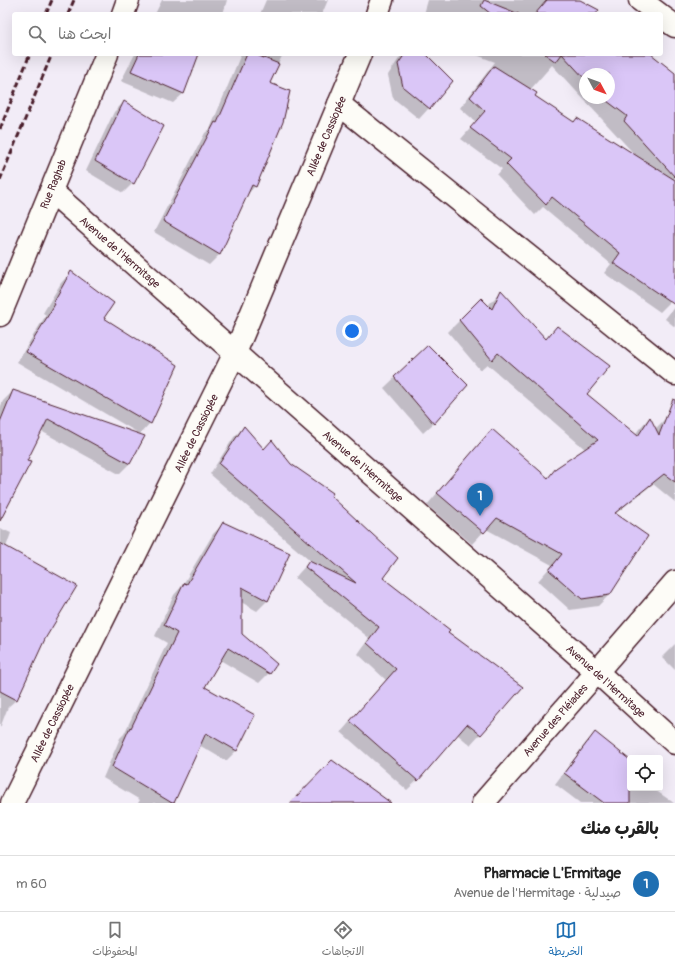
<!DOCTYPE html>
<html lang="ar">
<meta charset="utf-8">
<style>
body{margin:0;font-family:Pangolin,"Playpen Sans Arabic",sans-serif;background:#f2f2f2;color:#222;direction:rtl}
.controls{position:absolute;right:12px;bottom:12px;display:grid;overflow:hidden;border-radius:4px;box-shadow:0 4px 16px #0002}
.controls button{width:36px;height:36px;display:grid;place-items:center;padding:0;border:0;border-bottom:1px solid #e0e0e0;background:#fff;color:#222;font:20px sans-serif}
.compass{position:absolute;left:579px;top:68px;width:36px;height:36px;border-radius:50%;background:#fff;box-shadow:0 4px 16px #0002;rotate:131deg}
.you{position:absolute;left:352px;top:331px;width:14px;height:14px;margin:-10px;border:3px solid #fff;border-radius:50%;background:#1a73e8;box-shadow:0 0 0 6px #1a73e833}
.badge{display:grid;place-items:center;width:26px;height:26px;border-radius:50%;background:#1f6fb2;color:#fff;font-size:13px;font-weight:700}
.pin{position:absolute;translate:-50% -33px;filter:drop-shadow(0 1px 2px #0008)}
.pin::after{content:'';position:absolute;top:21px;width:14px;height:12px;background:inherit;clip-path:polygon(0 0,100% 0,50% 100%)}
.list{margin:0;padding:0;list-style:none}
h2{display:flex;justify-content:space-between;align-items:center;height:52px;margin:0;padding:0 16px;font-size:17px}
h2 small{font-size:13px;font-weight:400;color:#767676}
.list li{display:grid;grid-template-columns:26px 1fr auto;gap:12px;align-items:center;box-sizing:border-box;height:56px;padding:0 16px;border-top:1px solid #e0e0e0}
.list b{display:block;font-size:15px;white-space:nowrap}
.list p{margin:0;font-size:13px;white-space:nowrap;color:#767676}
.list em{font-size:13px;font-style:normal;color:#767676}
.icon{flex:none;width:22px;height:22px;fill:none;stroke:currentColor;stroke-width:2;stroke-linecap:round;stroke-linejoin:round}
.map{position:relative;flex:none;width:675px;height:803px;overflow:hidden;direction:ltr}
.search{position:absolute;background:#fff;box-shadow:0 4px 16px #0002;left:12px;right:12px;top:12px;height:44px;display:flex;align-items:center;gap:10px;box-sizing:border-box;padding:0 14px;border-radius:4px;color:#767676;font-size:15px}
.sheet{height:108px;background:#fff}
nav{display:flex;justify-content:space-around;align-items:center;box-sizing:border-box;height:56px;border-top:1px solid #e0e0e0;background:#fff;font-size:11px;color:#767676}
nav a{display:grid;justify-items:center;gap:2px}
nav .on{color:#1f6fb2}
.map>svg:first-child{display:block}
.shadow{fill:#0003;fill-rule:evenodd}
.building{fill:#dac6f7;stroke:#4a1f2b}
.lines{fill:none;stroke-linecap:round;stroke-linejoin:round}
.street-casing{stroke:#4a1f2b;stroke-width:25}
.street{stroke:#fdfcf7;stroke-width:22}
.rail{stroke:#4a1f2b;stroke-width:3;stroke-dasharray:6 3;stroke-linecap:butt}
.labels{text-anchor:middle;stroke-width:3;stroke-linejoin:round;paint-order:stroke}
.street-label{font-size:11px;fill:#4a1f2b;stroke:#fdfcf7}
</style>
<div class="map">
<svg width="675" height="803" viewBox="0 0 675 803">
<rect width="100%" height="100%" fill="#f2ecf7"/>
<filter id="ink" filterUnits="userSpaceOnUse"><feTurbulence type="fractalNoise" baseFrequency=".025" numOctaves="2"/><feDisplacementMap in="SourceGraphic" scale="8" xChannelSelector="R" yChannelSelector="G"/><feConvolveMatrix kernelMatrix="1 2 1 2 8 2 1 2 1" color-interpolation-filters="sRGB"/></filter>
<g filter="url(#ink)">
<g class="shadow">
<polygon points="162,0 227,0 223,14 155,14"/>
<polygon points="266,0 328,0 322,14 260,14"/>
<polygon points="428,0 578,0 596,14 424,14"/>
<polygon points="135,54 198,54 184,93 173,103 121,81"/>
<polygon points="241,54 283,54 269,83 255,186 247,195 219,255 209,265 154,232 205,133 210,129"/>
<polygon points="402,54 424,54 452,81 429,108 419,119 393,98 388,75"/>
<path d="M474,54h175l26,22v216l-5,10 -10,10 -56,-39 7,-9 -68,-57 -8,8 -38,-40 5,-6 -41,-30 15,-17 -16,-14 35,-46zM552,65l84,91 -62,-33 -41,-27 -3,-6zM585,74h24v24h-24z"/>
<polygon points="124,102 133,183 123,193 86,171 114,112"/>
<polygon points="71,272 103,318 150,423 140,434 17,362 46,315 43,313 61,283"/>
<polygon points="501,292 545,340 557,327 585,394 635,435 639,429 649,418 655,430 656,428 667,417 675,423 675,502 653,484 615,514 610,594 598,606 570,610 538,581 552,565 486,529 472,544 427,505 481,442 547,479 557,469 586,450 487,364 480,370 448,332 481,299 488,306 490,303"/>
<polygon points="675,306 675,327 665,319"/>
<polygon points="428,346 434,423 423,433 384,388"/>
<polygon points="13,391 130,463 119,474 41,431 26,461 0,519 0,408 3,401"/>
<polygon points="244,427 264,450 291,465 330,496 381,578 447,632 521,687 480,734 470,745 457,734 418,780 407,790 341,732 386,680 358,654 369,638 295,578 299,573 310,561 210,474 234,437"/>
<polygon points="223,524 289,553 267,601 257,611 241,602 241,634 269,673 259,683 220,660 204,687 253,716 236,751 226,761 199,745 173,803 138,803 140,800 103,778 120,738 124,734 167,643 155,636 174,595 182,586 213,534"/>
<polygon points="0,528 11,533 6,547 44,639 17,699 8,707 0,728"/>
<polygon points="675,644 675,670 662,657"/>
<polygon points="595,734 630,761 630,788 652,788 674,803 580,803 555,784 585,744"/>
</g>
<g class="building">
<polygon points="484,0 519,14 491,14 481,6"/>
<polygon points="547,0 580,0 599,10 596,14 535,14"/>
<polygon points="139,54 199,54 184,94 131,71"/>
<polygon points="247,54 254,54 279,64 270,83 290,91 283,122 256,187 252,185 220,255 163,221 215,122 217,123"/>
<polygon points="405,54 426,54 453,81 430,109 403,87 398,64"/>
<polygon points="545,54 651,54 675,73 675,177 624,121 627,116 603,98 609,98 609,74 585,74 585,79 562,54 556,62"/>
<polygon points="494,66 537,93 535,96 574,122 577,118 675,180 675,305 613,263 620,253 552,197 546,205 506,164 511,159 470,128 485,111 470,97"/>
<polygon points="124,101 164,126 134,184 95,161"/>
<polygon points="71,271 114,303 104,318 178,365 151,424 26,352 55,304 53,303"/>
<polygon points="501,290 546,339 557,326 610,366 587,394 638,436 650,417 659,435 673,399 675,400 675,482 664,474 615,513 648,536 610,595 582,599 549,570 562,554 497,518 484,533 437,493 492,429 548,478 556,468 598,440 498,353 492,360 459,320 481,298 492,309"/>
<polygon points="428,345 468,385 434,424 394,377"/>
<polygon points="13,390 33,397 145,436 130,464 48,419 27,461 31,462 0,521 0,422"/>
<polygon points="244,426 264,449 272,440 291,464 333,493 331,496 398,558 383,578 450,630 448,632 523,687 481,735 467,724 418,781 350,721 396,669 367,643 379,627 305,567 309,561 356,583 219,464"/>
<polygon points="223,522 290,553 268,601 242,587 242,634 277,664 270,674 228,648 205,687 255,715 237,751 206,733 174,803 172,803 112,767 130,727 131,728 177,633 164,625 184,583 187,584"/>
<polygon points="0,543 77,586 45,639 17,700 0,691"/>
<polygon points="595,732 630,760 630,803 604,803 564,773"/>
<polygon points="332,760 391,803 290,803"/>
</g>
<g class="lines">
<g class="street-casing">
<g id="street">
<polyline points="640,0 659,14"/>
<polyline points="123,14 128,0"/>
<polyline points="377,14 382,0"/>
<polyline points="661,16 675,26"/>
<polyline points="339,104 675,374"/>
<polyline points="51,191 597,672 675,743"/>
<polyline points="0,315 107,54"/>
<polyline points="12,803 235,353 360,54"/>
<polyline points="483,803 675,582"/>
</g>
</g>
<use href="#street" class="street"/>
<g class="rail">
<polyline points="46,14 52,0"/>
<polyline points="68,14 74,0"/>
<polyline points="0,129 30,54"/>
<polyline points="0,180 52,54"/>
</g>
</g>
</g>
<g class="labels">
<g class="street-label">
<text transform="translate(326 136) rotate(-67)" y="4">Allée de Cassiopée</text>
<text transform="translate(53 184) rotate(-68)" y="4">Rue Raghab</text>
<text transform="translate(120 252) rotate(41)" y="4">Avenue de l'Hermitage</text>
<text transform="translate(196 433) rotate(-64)" y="4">Allée de Cassiopée</text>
<text transform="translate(363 466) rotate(41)" y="4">Avenue de l'Hermitage</text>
<text transform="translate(606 681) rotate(42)" y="4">Avenue de l'Hermitage</text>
<text transform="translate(555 720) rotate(-49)" y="4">Avenue des Pléiades</text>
<text transform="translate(52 723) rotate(-64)" y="4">Allée de Cassiopée</text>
</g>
</g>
</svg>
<div class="controls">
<button><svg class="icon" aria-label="locate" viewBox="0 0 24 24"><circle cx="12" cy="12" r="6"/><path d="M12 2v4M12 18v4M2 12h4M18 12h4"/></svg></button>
</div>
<svg class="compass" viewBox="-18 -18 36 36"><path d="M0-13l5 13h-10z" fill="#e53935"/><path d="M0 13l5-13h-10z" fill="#767676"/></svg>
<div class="you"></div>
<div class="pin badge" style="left:480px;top:516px">1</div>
<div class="search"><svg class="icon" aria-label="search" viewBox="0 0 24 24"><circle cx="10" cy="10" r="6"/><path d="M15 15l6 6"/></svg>ابحث هنا</div>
</div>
<section class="sheet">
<h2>بالقرب منك<small></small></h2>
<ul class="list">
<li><span class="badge">1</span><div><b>Pharmacie L'Ermitage</b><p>صيدلية · Avenue de l'Hermitage</p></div><em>60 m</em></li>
</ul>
</section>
<nav>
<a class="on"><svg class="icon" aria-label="map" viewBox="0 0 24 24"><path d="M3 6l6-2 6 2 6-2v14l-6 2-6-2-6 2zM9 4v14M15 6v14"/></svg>الخريطة</a>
<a><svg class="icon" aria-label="directions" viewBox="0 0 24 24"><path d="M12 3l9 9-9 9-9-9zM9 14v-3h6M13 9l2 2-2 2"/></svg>الاتجاهات</a>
<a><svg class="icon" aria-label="saved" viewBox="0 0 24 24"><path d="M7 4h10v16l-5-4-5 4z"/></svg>المحفوظات</a>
</nav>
